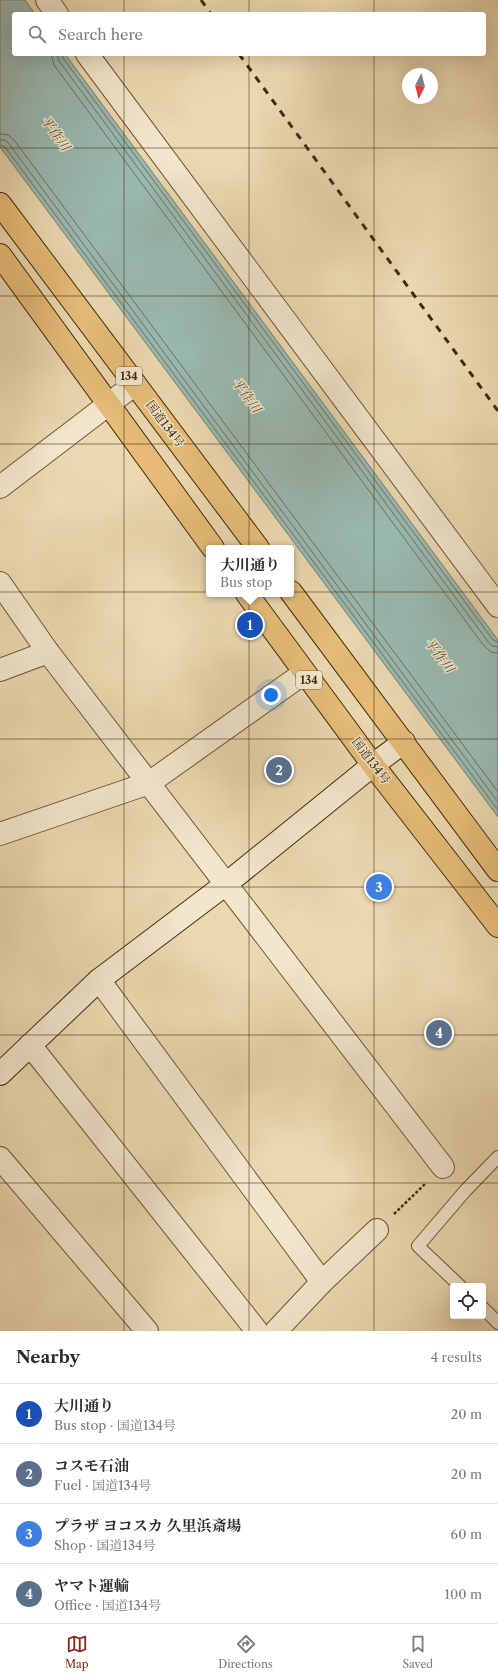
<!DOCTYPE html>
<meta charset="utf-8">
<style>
body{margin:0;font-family:"Libre Caslon Text","Noto Serif JP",serif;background:#f2f2f3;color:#2b2b33}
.controls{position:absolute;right:12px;bottom:12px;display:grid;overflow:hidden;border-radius:4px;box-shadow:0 4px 16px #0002}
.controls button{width:36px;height:36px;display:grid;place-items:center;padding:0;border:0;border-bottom:1px solid #e1e1e2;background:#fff;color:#2b2b33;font:20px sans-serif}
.compass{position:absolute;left:402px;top:68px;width:36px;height:36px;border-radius:50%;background:#fff;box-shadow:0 4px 16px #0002;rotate:186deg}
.you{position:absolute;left:271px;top:695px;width:14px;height:14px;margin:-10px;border:3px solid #fff;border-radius:50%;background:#1a73e8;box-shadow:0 0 0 6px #1a73e833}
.badge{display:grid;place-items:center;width:26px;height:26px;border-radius:50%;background:#8f2418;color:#fff;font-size:13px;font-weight:700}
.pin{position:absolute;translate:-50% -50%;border:2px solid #fff;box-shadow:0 1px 4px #0006}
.popup{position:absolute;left:206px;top:545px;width:88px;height:52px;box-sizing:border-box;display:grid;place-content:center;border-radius:4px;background:#fff;filter:drop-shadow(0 1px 3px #0005);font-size:13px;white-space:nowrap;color:#7c7c81}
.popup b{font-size:15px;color:#2b2b33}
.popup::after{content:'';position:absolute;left:50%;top:100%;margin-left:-8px;border:8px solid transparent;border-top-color:#fff}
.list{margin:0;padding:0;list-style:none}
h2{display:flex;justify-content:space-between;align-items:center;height:52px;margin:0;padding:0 16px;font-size:17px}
h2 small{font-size:13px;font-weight:400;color:#7c7c81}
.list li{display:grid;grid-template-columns:26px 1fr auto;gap:12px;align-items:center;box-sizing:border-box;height:60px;padding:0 16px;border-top:1px solid #e1e1e2}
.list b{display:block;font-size:15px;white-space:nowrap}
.list p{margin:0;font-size:13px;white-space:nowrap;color:#7c7c81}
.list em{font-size:13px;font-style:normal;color:#7c7c81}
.icon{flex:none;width:22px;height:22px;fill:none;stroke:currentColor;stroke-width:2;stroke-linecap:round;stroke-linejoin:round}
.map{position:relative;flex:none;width:498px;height:1331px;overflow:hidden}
.search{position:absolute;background:#fff;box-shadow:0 4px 16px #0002;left:12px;right:12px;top:12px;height:44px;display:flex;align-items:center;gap:10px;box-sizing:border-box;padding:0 14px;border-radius:4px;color:#7c7c81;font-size:15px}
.sheet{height:292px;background:#fff}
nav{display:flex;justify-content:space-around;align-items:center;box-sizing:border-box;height:56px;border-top:1px solid #e1e1e2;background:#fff;font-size:11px;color:#7c7c81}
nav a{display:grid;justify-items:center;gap:2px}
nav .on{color:#8f2418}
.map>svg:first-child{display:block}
.water{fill:#99b9b1;stroke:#77816e}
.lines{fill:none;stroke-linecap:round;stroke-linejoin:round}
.shore{stroke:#6e725e;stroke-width:1}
.lane-casing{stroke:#6d5734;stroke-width:14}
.street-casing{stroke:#6d5734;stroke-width:24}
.secondary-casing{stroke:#432c0a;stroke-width:24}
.highway-casing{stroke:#432c0a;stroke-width:24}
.path{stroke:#432c0a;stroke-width:2.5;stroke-dasharray:3 2;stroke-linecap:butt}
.lane{stroke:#f2e6cc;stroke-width:12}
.street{stroke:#f2e6cc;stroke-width:22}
.secondary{stroke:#f2e6cc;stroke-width:22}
.highway{stroke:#e6bc78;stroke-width:22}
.rail{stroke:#432c0a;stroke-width:3;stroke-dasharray:7 7;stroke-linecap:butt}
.grid{fill:none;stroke:#432c0a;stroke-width:1;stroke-opacity:0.55}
.labels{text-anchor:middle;stroke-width:3;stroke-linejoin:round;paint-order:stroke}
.shield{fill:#f2e6cc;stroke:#786444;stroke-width:1}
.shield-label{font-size:11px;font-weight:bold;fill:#432c0a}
.street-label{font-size:12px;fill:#432c0a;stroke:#f2e6cc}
.water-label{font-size:13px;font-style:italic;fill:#584f34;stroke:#f2e6cc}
</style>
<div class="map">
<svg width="498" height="1331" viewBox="0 0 498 1331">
<rect width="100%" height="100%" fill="#ebd8b0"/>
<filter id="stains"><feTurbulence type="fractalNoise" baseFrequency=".005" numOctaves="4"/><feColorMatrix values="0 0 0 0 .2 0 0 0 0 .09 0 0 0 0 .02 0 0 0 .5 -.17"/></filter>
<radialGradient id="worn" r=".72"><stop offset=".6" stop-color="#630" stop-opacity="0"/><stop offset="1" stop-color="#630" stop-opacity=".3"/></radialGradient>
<polygon class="water" points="0,0 25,0 35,14 14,14 14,54 65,54 498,640 498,817 0,147"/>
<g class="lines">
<g class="shore">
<polyline points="51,54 54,65 484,646 491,652 498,653"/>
<polyline points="57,54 59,61 489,643 493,646 498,647"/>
<polyline points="62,54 63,58 493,640 498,642"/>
<polyline points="0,134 8,135 14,140 498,792"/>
<polyline points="0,140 5,140 9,144 498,802"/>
<polyline points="0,145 5,147 498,810"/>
</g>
<g class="lane-casing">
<g id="lane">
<polyline points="460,1286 418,1246 465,1191 498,1157"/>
<polyline points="483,1308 498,1323"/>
</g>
</g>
<g class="street-casing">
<g id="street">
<polyline points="47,0 57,14"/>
<polyline points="87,54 498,606"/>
<polyline points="0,487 135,384"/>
<polyline points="0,583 48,652 443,1167"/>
<polyline points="0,670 48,652"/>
<polyline points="0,834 149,783 304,673"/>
<polyline points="99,980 322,1282"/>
<polyline points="30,1045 257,1331"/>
<polyline points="0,1158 147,1331"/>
<polyline points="276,1331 322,1282 377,1230"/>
</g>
</g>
<g class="secondary-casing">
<polyline id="secondary" points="0,1074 99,980 226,884 373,765 404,742"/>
</g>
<g class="highway-casing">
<g id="highway">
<polyline points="0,204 258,548"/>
<polyline points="0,255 213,548"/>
<polyline points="291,592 498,870"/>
<polyline points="247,594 373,765 498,926"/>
</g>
</g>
<polyline class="path" points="394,1214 425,1184"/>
<use href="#lane" class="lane"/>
<use href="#street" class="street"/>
<use href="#secondary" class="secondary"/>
<use href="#highway" class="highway"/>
<g class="rail">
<polyline points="201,0 211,14"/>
<polyline points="239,54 498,411"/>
</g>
</g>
<path class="grid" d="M124,0v14M249,0v14M374,0v14M124,54v1277M249,54v1277M374,54v1277M0,148h498M0,296h498M0,444h498M0,592h498M0,739h498M0,887h498M0,1035h498M0,1183h498"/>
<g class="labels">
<g class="shield">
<rect x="116" y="367" width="26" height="18" rx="3"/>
<rect x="296" y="671" width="26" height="18" rx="3"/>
</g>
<g class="shield-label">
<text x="129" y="380">134</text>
<text x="309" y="684">134</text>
</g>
<g class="street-label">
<text transform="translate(165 424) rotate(53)" y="4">国道134号</text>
<text transform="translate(371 761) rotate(53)" y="4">国道134号</text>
</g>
<g class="water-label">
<text transform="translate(56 133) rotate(54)" y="5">平作川</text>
<text transform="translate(247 395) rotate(54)" y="5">平作川</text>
<text transform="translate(440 655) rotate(53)" y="5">平作川</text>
</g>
</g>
<rect width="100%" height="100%" filter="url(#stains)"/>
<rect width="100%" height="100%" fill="url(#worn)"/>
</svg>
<div class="controls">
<button><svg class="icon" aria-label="locate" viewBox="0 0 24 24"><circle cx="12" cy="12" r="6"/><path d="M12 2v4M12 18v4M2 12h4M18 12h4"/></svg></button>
</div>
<svg class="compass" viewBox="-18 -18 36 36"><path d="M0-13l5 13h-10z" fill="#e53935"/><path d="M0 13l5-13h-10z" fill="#7c7c81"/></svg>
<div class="you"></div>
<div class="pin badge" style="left:250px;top:625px;background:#1a4fb4">1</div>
<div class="popup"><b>大川通り</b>Bus stop</div>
<div class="pin badge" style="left:279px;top:770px;background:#5c6f8a">2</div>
<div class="pin badge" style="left:379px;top:887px;background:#3f7fe0">3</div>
<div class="pin badge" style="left:439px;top:1033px;background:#5c6f8a">4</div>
<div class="search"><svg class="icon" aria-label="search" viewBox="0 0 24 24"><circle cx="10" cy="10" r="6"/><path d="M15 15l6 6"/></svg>Search here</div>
</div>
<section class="sheet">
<h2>Nearby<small>4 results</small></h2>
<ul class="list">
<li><span class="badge" style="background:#1a4fb4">1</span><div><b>大川通り</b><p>Bus stop · 国道134号</p></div><em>20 m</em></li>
<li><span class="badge" style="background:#5c6f8a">2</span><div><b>コスモ石油</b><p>Fuel · 国道134号</p></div><em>20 m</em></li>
<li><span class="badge" style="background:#3f7fe0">3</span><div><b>プラザ ヨコスカ 久里浜斎場</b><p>Shop · 国道134号</p></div><em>60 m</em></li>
<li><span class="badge" style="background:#5c6f8a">4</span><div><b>ヤマト運輸</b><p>Office · 国道134号</p></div><em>100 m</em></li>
</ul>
</section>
<nav>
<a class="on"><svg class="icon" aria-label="map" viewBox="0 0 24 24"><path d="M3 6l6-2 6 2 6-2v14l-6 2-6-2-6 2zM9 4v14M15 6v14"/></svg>Map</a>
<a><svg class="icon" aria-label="directions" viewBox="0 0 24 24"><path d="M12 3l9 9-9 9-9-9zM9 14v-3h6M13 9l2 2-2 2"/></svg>Directions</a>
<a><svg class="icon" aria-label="saved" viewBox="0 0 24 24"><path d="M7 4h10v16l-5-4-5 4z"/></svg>Saved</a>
</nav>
